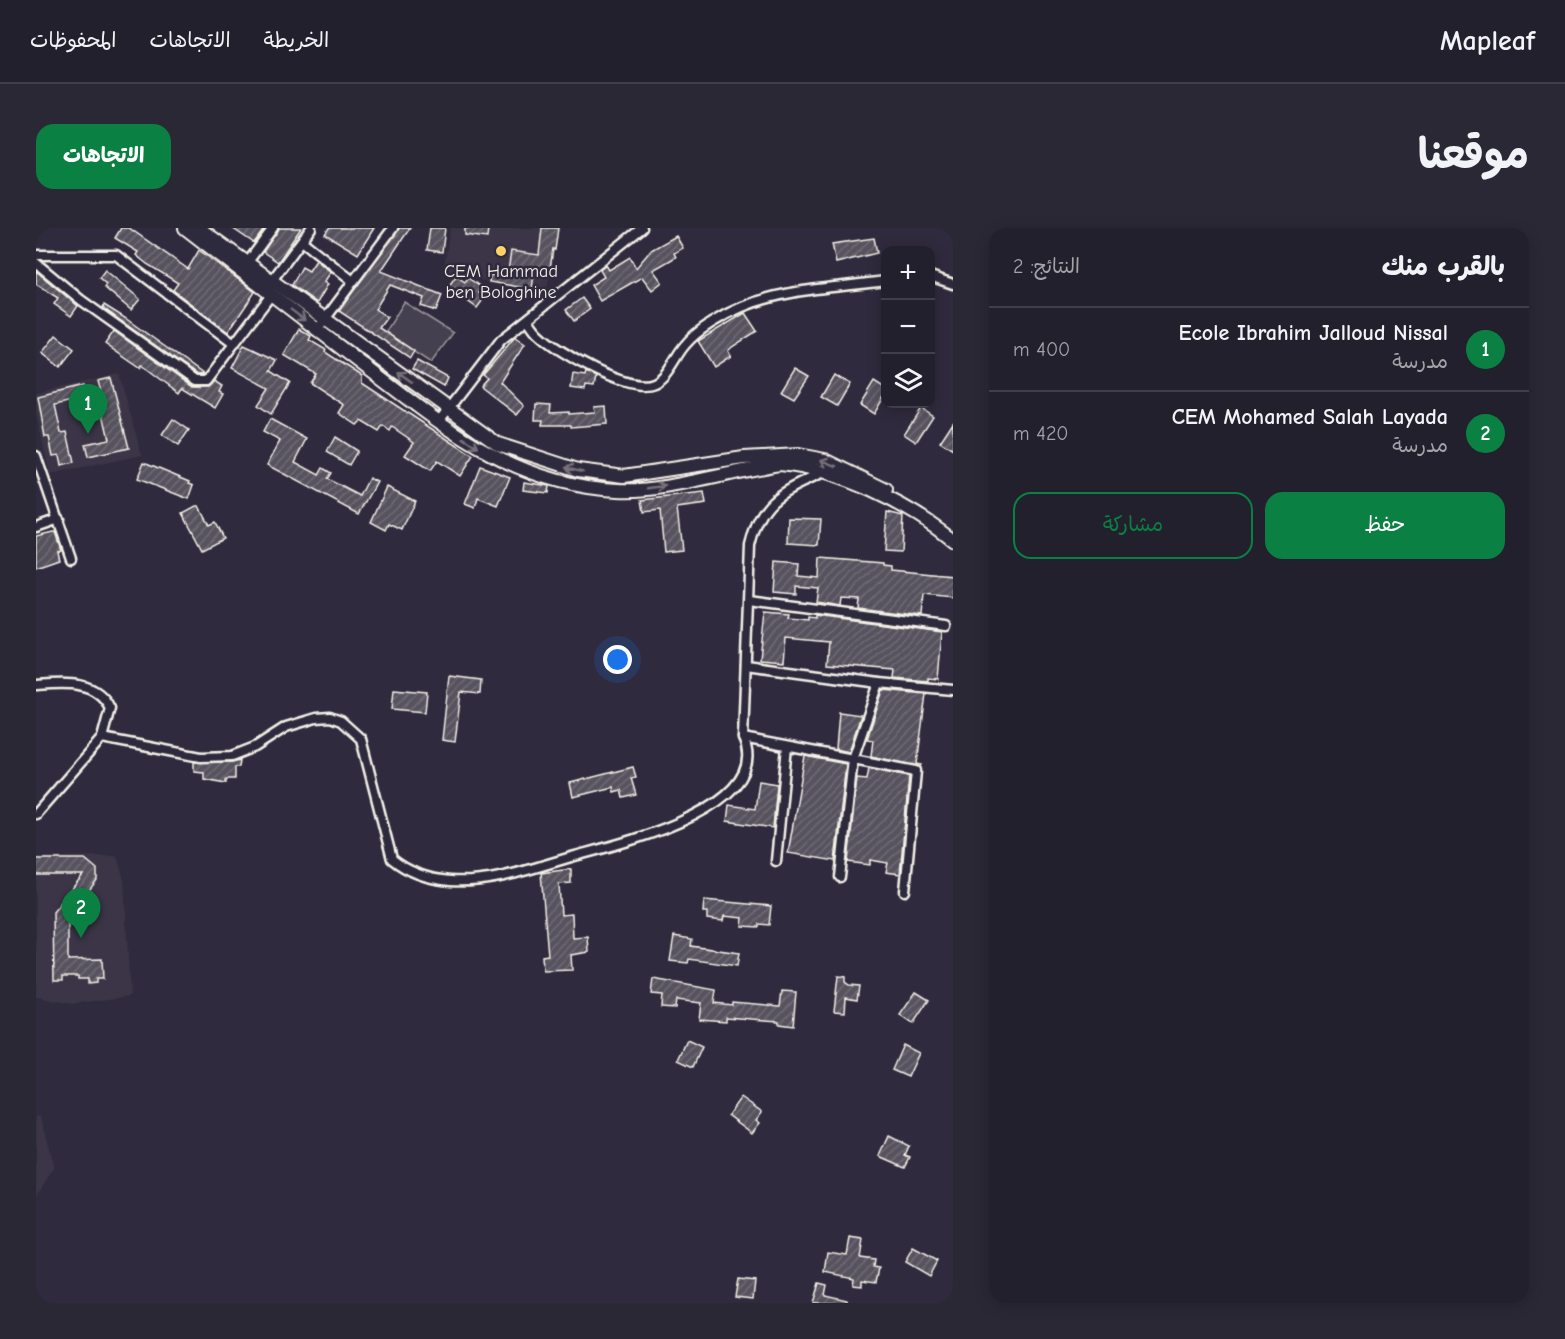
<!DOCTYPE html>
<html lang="ar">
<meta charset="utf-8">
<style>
body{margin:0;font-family:"Comic Neue","Playpen Sans Arabic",sans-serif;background:#2b2836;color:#f1f3f6;direction:rtl}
.controls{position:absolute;right:18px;top:18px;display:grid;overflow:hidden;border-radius:12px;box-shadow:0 3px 15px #0003}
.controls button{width:54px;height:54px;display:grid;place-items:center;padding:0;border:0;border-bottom:2px solid #403e4a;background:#23202e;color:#f1f3f6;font:30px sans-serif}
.you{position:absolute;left:582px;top:432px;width:21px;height:21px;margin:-15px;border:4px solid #fff;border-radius:50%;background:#1a73e8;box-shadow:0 0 0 9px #1a73e833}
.badge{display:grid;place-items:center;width:39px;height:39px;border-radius:50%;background:#0b8043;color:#fff;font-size:20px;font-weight:700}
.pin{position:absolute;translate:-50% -50px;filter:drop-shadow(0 2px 3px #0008)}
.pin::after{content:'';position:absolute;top:32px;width:21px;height:18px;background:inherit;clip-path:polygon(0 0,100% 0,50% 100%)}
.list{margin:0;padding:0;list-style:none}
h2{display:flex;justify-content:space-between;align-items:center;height:78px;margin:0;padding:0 24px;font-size:26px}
h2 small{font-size:20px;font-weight:400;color:#a3a3aa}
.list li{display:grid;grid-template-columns:39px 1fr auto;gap:18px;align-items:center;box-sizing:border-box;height:84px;padding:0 24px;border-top:2px solid #403e4a}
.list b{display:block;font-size:22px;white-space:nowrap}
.list p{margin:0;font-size:20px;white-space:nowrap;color:#a3a3aa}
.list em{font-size:20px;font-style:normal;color:#a3a3aa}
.actions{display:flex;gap:12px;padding:18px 24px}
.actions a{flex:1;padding:14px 0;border:2px solid #0b8043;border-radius:18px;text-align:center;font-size:21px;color:#0b8043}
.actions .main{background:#0b8043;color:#fff}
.icon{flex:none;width:33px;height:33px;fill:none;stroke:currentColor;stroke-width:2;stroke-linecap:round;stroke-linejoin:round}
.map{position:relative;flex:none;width:917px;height:1075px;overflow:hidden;direction:ltr;border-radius:18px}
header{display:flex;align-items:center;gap:36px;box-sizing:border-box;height:84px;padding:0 30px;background:#23202e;border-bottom:2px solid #403e4a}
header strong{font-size:28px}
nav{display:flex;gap:33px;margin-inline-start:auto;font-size:21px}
.intro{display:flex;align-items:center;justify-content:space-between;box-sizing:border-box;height:144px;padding:0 36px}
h1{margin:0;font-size:42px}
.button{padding:15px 27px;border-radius:18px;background:#0b8043;color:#fff;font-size:21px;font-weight:700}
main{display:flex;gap:36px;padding:0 36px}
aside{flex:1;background:#23202e;border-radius:18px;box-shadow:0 3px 15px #0003}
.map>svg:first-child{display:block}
.built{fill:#3b3647}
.garden{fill:#454050;stroke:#9c989c;stroke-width:1.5}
.building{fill:url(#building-hatch);stroke:#f4f1e8;stroke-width:1.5}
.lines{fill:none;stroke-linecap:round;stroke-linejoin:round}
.street-casing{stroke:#f4f1e8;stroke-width:13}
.secondary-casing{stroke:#f4f1e8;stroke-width:16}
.street{stroke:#2f2a3d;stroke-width:8}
.secondary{stroke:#2f2a3d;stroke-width:12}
.oneway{stroke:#747079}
.poi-dot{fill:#ffd166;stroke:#2f2a3d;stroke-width:2}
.labels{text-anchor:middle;stroke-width:5;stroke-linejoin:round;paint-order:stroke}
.poi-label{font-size:18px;fill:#f4f1e8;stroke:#2f2a3d}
</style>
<header>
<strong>Mapleaf</strong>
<nav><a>الخريطة</a><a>الاتجاهات</a><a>المحفوظات</a></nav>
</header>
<div class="intro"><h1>موقعنا</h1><a class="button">الاتجاهات</a></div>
<main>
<aside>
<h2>بالقرب منك<small>النتائج: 2</small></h2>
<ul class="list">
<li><span class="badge">1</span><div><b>Ecole Ibrahim Jalloud Nissal</b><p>مدرسة</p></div><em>400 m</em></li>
<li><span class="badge">2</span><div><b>CEM Mohamed Salah Layada</b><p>مدرسة</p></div><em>420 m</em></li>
</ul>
<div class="actions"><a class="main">حفظ</a><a>مشاركة</a></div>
</aside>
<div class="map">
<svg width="917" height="1075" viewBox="0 0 917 1075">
<defs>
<pattern id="building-hatch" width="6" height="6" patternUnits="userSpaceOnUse" patternTransform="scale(1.5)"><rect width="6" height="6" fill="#56525f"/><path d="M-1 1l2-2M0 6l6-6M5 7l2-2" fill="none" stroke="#6f6b76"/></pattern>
</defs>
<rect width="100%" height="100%" fill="#2f2a3d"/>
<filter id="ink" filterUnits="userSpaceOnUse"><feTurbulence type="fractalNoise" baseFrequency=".0167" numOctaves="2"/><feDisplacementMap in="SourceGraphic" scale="12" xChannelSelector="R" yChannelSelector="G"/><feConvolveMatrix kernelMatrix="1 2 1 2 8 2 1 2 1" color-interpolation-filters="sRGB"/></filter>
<g filter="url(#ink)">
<g class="built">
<polygon points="414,0 523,0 510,65 407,45"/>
<polygon points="83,146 106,227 14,247 0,185 0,165"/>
<polygon points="81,628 88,652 94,768 36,776 0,769 0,629"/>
<polygon points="0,888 5,889 18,940 0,968"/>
</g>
<polygon class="garden" points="368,74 417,105 395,135 349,105"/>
<g class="building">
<polygon points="85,0 93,0 152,41 163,22 219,64 192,104 137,62 142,55 111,36 100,27 102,24 79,10"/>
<polygon points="196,0 229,0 218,15"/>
<polygon points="243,0 265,0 242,34 227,24"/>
<polygon points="293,0 338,0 322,26 289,6"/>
<polygon points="363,0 374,0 345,43 406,67 400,83 385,78 388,70 354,57 339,81 351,89 343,100 378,123 374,130 303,83"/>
<polygon points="394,0 409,0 406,24 391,22"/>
<polygon points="429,0 452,0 451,10 429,7"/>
<polygon points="506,0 522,0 519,22 517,21 514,41 499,39 496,61 453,54 454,47 467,49 468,43 472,44 475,23 503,27"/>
<polygon points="640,8 647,20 638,25 640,29 617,42 626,54 616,62 606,49 564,73 555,57 568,49 564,42 570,37 573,42 594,29 600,40 615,22"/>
<polygon points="838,10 841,25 800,35 796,16"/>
<polygon points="280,32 295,44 288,54 292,56 281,75 256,57 266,39 273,43"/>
<polygon points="69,42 104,71 95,82 68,59 70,56 63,50"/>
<polygon points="0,43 42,78 35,88 18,76 22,70 0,56"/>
<polygon points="420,48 429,54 432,50 446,60 443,65 449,69 441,80 412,59"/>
<polygon points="546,70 554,81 538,93 530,82"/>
<polygon points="68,77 89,90 167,146 161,147 67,80"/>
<polygon points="709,85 721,103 696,119 692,123 695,128 678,139 662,113"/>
<polygon points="263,101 275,108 273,112 290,122 289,124 326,148 326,155 437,228 424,248 401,233 394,243 369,227 378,214 356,199 354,203 347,198 343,204 325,193 321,197 303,185 308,177 274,155 280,146 248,127"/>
<polygon points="78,103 156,159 172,159 178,153 186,158 183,164 187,166 179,180 146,160 143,165 106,137 104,140 69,116"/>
<polygon points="20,107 38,121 24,139 6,125"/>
<polygon points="479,109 489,116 464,154 488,178 481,187 444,158 451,150 447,147"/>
<polygon points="208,117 241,132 235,143 254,155 235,186 222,177 233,160 196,140"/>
<polygon points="381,133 412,150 408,159 376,141"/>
<polygon points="759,140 773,148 758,170 745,163"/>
<polygon points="550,144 560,149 558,159 550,158 549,162 535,160 537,146 549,148"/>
<polygon points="798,147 814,156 801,178 785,169"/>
<polygon points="75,150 93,220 52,229 49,216 73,211 63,169 66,168 62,153"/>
<polygon points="838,154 849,161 849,167 838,186 824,177"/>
<polygon points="47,158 49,170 19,177 25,205 31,204 38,235 25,238 23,227 17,228 13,209 9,209 2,169"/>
<polygon points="500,176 515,177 514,185 533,184 533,186 559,184 558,179 570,178 571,196 535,199 535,197 506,197 507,192 499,192"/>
<polygon points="885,180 897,188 880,214 868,206"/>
<polygon points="137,191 153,202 142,218 126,207"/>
<polygon points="234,191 271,211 259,234 283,247 287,240 295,245 291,251 324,268 333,250 341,254 323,286 231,237 244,213 227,204"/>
<polygon points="917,194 917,222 904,214"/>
<polygon points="299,209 321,223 313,237 291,224"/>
<polygon points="108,234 154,253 153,255 158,257 153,271 101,251"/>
<polygon points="444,238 474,249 462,278 442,270 439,280 429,276"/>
<polygon points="488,254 513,258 512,265 487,262"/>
<polygon points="351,259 379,273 366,302 353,296 350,302 335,294"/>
<polygon points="668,265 670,276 641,280 646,322 628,324 624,282 608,284 606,272"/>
<polygon points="160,278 163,278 173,297 179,294 187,310 166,321 147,285"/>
<polygon points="851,284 867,288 865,324 848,323"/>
<polygon points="753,290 785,291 783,317 752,315"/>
<polygon points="17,304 19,304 25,322 21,323 23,331 0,339 0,308"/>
<polygon points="784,330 847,335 847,337 855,338 855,342 917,348 917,370 888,367 886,388 822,380 823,371 805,370 804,378 780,374 782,360 760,358 760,366 738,364 740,334 763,336 762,348 783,350"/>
<polygon points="729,384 753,386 752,390 772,392 772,389 779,390 779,387 906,404 902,451 892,450 892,453 858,450 859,442 791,436 793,414 750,410 748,433 724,431"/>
<polygon points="413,448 445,452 444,466 425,464 419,514 406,512"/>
<polygon points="358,461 391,464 389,484 356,481"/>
<polygon points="847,462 890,466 881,536 886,537 885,539 835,528 837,512 831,511"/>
<polygon points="803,484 825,487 813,524 800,521"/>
<polygon points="769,528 810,536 799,633 752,625"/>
<polygon points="204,532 203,539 199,539 199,551 190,551 190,555 168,551 168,544 158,543 158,534 196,534"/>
<polygon points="597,539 600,549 595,550 600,567 587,570 585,562 578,564 577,559 537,569 534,555"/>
<polygon points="833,540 873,548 864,646 850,644 852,635 834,632 834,637 812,634 821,550 831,551"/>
<polygon points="723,553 741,556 737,600 691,593 693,577 719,581"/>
<polygon points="0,631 49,631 61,641 61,652 32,689 32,732 66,731 67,751 60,751 60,755 52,756 52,751 42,751 42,748 27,748 27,752 18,752 17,684 47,647 0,647"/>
<polygon points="535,641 535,655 523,656 525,687 536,686 537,710 552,709 553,724 535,727 536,742 507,743 506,728 512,727 505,645"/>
<polygon points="668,672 735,678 733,697 723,696 723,699 706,698 707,690 688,688 687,693 671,691 671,684 667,684"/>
<polygon points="638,708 656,711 655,718 703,725 701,738 653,731 652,735 634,733"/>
<polygon points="802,748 809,749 809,754 813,757 823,758 821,771 810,769 809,784 798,783"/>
<polygon points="617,751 680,762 678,775 696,777 696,774 744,778 746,763 760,764 757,798 743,796 743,793 690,789 690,793 663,791 665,775 640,772 639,780 625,779 626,767 615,766"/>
<polygon points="880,764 893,772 877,796 864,787"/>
<polygon points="651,812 666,819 657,839 642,832"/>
<polygon points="867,817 883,825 872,849 856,842"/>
<polygon points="705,869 726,884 720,892 724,895 716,905 692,887"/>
<polygon points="853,908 873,918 869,927 874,929 869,939 844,928"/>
<polygon points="814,1010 827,1012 824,1030 838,1032 837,1039 843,1040 840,1054 826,1052 826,1058 817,1057 818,1050 789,1044 792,1024 811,1027"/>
<polygon points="877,1020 901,1033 893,1048 869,1034"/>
<polygon points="702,1051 719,1053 717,1071 699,1069"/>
<polygon points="783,1055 791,1057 789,1067 811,1072 811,1075 777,1075"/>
</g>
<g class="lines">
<g class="street-casing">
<g id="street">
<polyline points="266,13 317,53"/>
<polyline points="0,27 80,27 198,116"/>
<polyline points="0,35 45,72 159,153 170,153 235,67"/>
<polyline points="209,38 237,0"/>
<polyline points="894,48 917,56"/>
<polyline points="234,55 275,0"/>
<path d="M492,92c3,4 6,10 11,14 18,18 90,60 115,49 14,-6 21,-27 31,-38 13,-16 38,-30 57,-38 46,-19 95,-19 143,-26"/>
<polyline points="281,102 357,0"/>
<polyline points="403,193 465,112 606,0"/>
<polyline points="0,228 35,330"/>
<path d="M787,245c-41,19 -62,25 -73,73l-7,192 173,33 -11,120"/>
<polyline points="0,299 23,291"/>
<polyline points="713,372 910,398"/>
<polyline points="710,437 843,455 917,462"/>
<path d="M0,457c28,-2 60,-6 74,23l-8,30 -66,76"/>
<path d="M66,510l99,19 31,-1 23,-9 31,-20 30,-9 14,-1 11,4 20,18 31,120c17,14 36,20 58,22 43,3 85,-14 125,-25 45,-12 200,-49 168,-118"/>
<polyline points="740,633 751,519"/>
<polyline points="804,649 817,531 843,455"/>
</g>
</g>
<g class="secondary-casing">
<g id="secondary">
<path d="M149,0c58,44 115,89 173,133 82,62 152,124 260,129 46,3 114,-19 162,-26 57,5 129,40 173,76"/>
<polyline points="163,0 462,216 542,242 588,248 708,230 762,227 789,232 850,262"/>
</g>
</g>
<use href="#street" class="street"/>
<use href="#secondary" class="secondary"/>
</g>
<defs><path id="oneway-shaft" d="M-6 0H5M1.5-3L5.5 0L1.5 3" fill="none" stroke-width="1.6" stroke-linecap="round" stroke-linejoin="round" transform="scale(1.5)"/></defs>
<g class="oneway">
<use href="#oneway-shaft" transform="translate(262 87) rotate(37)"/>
<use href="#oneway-shaft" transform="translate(369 149) rotate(-145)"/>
<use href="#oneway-shaft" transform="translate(435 215) rotate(34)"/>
<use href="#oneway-shaft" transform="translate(793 235) rotate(-158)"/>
<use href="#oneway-shaft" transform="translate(538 241) rotate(-165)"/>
<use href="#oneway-shaft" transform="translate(621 259) rotate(-8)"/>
</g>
</g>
<circle class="poi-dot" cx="465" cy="23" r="6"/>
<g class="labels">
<g class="poi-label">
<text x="465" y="49">CEM Hammad<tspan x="465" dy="21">ben Bologhine</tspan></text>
</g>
</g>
</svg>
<div class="controls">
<button>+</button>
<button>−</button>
<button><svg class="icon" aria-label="layers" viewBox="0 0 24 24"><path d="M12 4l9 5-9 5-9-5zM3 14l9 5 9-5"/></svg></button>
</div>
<div class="you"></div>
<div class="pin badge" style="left:52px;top:206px">1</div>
<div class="pin badge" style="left:45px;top:710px">2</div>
</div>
</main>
